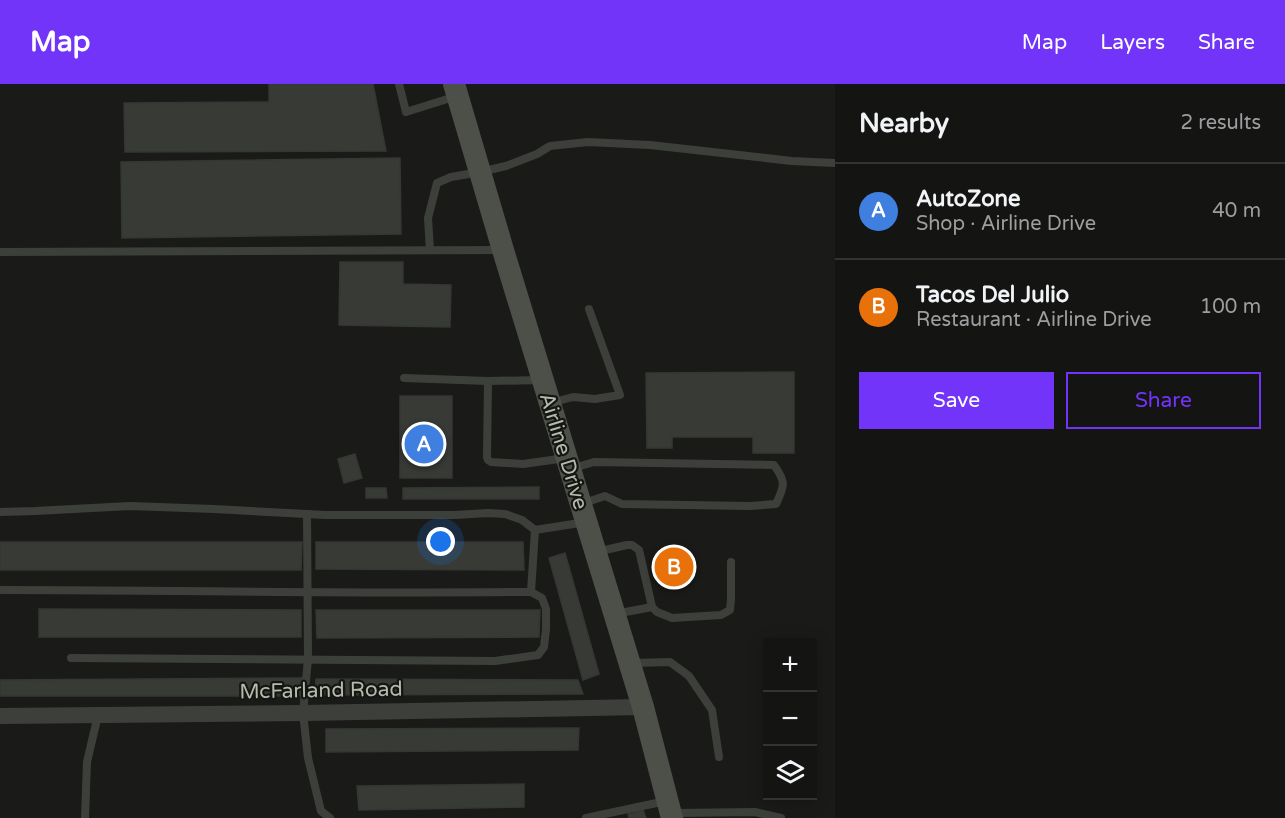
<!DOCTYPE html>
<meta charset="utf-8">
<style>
body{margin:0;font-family:"Varela Round",sans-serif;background:#1d1d1c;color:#f1f3f6}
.controls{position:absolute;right:18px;bottom:18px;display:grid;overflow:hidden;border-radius:0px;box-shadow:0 3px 15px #0003}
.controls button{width:54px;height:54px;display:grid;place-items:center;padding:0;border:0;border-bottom:2px solid #333;background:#141413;color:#f1f3f6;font:30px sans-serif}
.you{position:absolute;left:441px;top:458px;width:21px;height:21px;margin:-15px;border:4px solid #fff;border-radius:50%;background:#1a73e8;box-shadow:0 0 0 9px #1a73e833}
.badge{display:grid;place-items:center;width:39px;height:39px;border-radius:50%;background:#7234f8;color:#fff;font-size:20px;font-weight:700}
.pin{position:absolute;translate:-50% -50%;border:3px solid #fff;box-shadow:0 2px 6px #0006}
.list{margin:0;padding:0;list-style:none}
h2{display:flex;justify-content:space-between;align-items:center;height:78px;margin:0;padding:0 24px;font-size:26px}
h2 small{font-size:20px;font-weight:400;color:#9d9ea0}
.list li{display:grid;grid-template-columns:39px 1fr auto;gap:18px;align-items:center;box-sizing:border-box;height:96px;padding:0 24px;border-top:2px solid #333}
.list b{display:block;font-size:22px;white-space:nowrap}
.list p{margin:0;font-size:20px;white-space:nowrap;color:#9d9ea0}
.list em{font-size:20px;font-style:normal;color:#9d9ea0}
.actions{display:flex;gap:12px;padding:18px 24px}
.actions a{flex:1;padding:14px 0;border:2px solid #7234f8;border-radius:0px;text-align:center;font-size:21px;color:#7234f8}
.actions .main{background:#7234f8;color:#fff}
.icon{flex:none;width:33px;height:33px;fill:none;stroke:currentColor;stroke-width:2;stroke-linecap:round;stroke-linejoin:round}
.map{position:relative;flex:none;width:835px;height:734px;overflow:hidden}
header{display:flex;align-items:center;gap:36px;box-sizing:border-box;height:84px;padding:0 30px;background:#7234f8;color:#fff}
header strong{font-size:28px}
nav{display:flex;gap:33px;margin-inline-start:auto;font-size:21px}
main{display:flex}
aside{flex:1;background:#141413}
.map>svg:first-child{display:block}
.building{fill:#383a36;stroke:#343733;stroke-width:1.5}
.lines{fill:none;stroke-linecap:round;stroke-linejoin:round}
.lane{stroke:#3d403a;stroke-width:8}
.street{stroke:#3d403a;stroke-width:16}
.secondary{stroke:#4d5048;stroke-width:22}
.labels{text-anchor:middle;stroke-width:4.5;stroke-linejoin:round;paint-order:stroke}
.street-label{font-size:21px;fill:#b5bbab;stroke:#151614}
</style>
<header>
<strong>Map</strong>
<nav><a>Map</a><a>Layers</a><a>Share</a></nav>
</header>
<main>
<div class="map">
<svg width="835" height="734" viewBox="0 0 835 734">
<rect width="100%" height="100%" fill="#1a1b19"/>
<g class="building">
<polygon points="269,0 373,0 386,67 125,68 124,19 269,18"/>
<polygon points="400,74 401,150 122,154 121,78"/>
<polygon points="340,178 403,178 403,200 451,201 450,243 339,241"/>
<polygon points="794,288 794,369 753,369 753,353 672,353 672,364 647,364 646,289"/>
<rect x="400" y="312" width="52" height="82"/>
<polygon points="355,370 362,394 344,399 338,375"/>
<polygon points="539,403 539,415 403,415 403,404"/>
<polygon points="366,404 386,404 387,414 366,414"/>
<polygon points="0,458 302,458 301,486 0,486"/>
<polygon points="316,458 523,458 524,486 316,485"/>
<polygon points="565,469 599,590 583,596 549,474"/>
<polygon points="39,525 301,526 301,553 39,553"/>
<polygon points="316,526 540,526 539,553 317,554"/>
<polygon points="302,594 301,612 0,612 0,596"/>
<polygon points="316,595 578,596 583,610 315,611"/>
<polygon points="579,644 578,666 326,668 326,645"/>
<polygon points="524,700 524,723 359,726 357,702"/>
<polygon points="643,726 646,734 629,734 628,730"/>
</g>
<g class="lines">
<g class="lane">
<polyline points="399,0 406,28 457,12"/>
<polyline points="430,166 428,134 437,99 451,93 480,88 506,82 537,70 550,62 588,58 650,61 792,77 835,79"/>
<polyline points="0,168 502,166"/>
<polyline points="404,294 488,297"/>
<polyline points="542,296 488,297 487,373 488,376 491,378 523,380 566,374"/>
<polyline points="550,319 573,313 595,315 620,311 589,225"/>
<path d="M570,385l24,-7 180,3c12,17 11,20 2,39l-27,2 -127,-2 -17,-8 -24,8"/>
<polyline points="0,428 35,427 130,422 214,425 325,431 455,431 488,429 505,430 522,436 535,446 586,438"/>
<polyline points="307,430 308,575 303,629 308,674 321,727 330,734"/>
<polyline points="596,468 627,461 632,461 639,466 652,523 657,528 672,534 721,531 730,526 731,515 731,478"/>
<path d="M0,506c173,0 346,4 519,2h12l11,6 4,11v20l-2,18 -6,8 -43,6 -424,-3"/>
<polyline points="531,508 535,446"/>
<polyline points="615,530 652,523"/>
<polyline points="633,579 670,578 689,592 712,626 719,673"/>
<polyline points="674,729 755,728 781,734"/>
<polyline points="85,734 87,678 98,631"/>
<polyline points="586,734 666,717"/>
</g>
<polyline class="street" points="0,632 303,629 643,623"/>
<polyline class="secondary" points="454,0 503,166 643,623 672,734"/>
</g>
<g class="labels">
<g class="street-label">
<text transform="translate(564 367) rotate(73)" y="7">Airline Drive</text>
<text transform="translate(321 606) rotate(-1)" y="7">McFarland Road</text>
</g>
</g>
</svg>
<div class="controls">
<button>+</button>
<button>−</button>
<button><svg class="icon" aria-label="layers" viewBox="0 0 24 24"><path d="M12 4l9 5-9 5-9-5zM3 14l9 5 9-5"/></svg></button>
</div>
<div class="you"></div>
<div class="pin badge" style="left:424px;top:360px;background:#3f7fe0">A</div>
<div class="pin badge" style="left:674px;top:483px;background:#e8710a">B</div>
</div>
<aside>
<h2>Nearby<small>2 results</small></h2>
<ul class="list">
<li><span class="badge" style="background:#3f7fe0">A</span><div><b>AutoZone</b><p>Shop · Airline Drive</p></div><em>40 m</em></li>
<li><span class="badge" style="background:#e8710a">B</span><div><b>Tacos Del Julio</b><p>Restaurant · Airline Drive</p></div><em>100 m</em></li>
</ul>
<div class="actions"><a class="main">Save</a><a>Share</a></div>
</aside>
</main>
